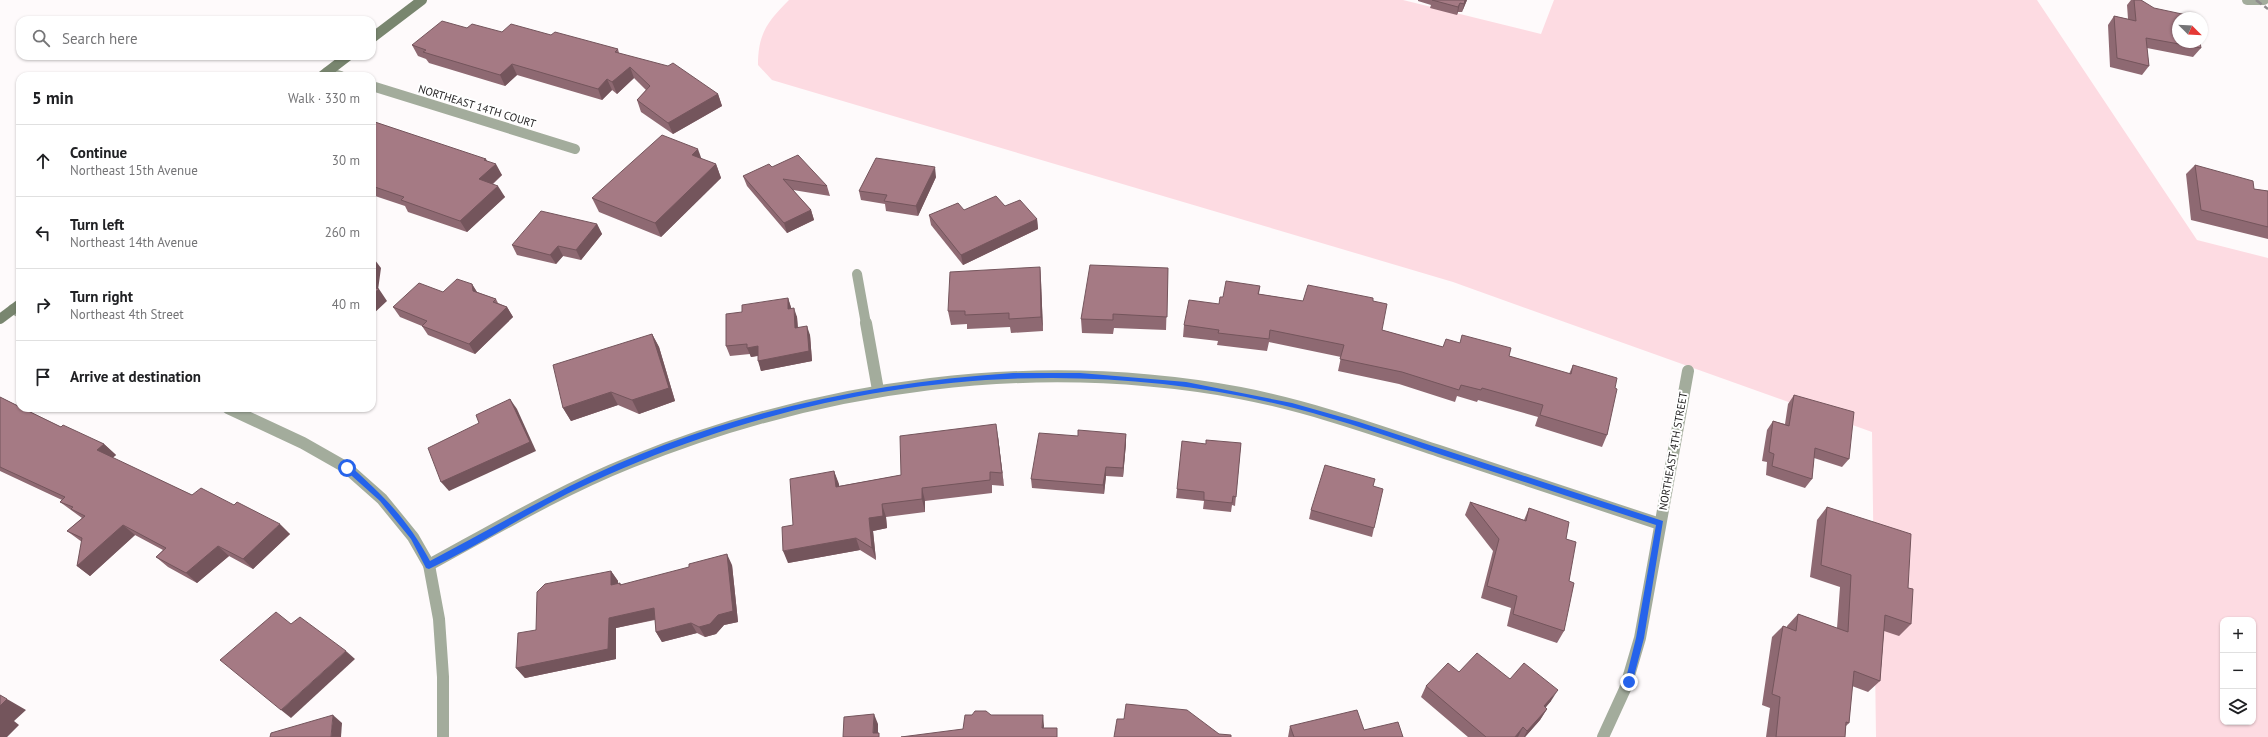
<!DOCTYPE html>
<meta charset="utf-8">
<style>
body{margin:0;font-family:"PT Sans",sans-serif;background:#f2f2f2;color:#202124}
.controls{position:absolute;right:12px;bottom:12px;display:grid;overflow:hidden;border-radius:8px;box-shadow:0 1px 3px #0004}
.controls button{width:36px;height:36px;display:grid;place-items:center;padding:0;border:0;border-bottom:1px solid #e0e0e0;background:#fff;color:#202124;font:20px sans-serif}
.compass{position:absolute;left:2172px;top:12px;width:36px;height:36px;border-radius:50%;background:#fff;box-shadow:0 1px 3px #0004;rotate:114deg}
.stop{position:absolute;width:12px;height:12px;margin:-9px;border:3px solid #2563eb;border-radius:50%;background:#fff}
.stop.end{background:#2563eb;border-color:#fff;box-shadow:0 1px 4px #0008}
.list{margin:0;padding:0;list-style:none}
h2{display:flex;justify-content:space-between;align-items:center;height:52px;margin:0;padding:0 16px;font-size:17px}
h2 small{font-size:13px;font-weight:400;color:#757577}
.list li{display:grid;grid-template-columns:26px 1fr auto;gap:12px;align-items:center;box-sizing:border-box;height:72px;padding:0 16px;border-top:1px solid #e0e0e0}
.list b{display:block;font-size:15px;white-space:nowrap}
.list p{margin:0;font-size:13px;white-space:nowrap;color:#757577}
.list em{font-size:13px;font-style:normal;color:#757577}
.icon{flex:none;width:22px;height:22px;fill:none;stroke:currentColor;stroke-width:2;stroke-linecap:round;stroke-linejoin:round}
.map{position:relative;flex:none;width:2268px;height:737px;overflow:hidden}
.search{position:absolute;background:#fff;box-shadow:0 1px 3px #0004;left:16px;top:16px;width:360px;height:44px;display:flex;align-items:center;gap:10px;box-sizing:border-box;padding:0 14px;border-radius:12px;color:#757577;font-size:15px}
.panel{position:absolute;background:#fff;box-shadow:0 1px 3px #0004;left:16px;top:72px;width:360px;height:340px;border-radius:12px}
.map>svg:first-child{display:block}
.green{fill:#fddbe2;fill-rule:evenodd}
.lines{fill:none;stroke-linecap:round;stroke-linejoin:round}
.minor-far1{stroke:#a3ac9c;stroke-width:10}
.minor{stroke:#a3ac9c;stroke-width:12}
.secondary{stroke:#79866f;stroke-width:10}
.rail{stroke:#8e8b8c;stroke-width:2.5;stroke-dasharray:7 3.5;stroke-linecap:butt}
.wall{fill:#8e6972}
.shaded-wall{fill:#74555c}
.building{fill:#a57a84;stroke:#74555c}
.route{fill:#2563eb}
.labels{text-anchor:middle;stroke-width:4;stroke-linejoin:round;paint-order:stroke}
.street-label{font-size:11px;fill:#1e1c1d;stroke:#fff}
</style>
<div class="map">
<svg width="2268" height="737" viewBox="0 0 2268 737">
<rect width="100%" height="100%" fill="#fefafb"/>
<path class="green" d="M789,0h614l138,34 13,-34h483l160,240 71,18v479h-392l-4,-305 -419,-150 -681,-202 -14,-15c0,-31 9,-43 31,-65zM2223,620h30v102h-30z"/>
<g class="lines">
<g class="minor-far1">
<polyline points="2247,0 2264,0"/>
<polyline points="327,72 341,76"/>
<polyline points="372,86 575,149"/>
<polyline points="857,274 866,324"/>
<polyline points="13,309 20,313"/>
</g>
<g class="minor">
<polyline points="866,323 878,390"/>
<polyline points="228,408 303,443 347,468 382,499 413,537 429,565 439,619 443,677 443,737"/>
<path d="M429,565c66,-36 132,-75 202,-103 193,-78 403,-107 609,-69 68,13 133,36 199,58 73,24 147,48 221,73"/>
<polyline points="1603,737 1625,689 1640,638 1688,371"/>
</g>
<g class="secondary">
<polyline points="372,38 422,0"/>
<polyline points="322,76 348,56"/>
<polyline points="0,319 20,304"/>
</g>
<polyline class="rail" points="2256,0 2268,9"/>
</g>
<g class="wall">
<polygon points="1418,0 1467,0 1462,12 1458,12 1457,15 1430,8 1431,5 1418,1"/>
<polygon points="2131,0 2141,0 2201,48 2193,57 2147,48 2149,66 2142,75 2110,67 2108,25 2114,16 2128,19 2127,5"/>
<polygon points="467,28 502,32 551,35 618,49 619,53 718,94 722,106 673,134 641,112 637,100 646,90 634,78 617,94 612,90 602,100 517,75 505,86 429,63 426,59 418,56 412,45"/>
<polygon points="372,121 487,161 502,175 493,184 505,197 467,232 408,212 405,206 372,195"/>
<polygon points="702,159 716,164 721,178 661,237 599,212 592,198"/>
<polygon points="2195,165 2254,189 2268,191 2268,239 2191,220 2186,174"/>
<polygon points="772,167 827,186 830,196 793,190 811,210 814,220 787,233 747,186 743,176"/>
<polygon points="936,177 918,216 886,211 885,204 861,200 859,191"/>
<polygon points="1005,206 1037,219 1038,229 963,265 931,225 929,215 964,210"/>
<polygon points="597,224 602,234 581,260 563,256 556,264 517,255 512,245"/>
<polygon points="1040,267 1041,281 1043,331 1011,333 1010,327 967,329 967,324 951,325 948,311"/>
<polygon points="1168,268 1166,330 1114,328 1113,334 1082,333 1081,319"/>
<polygon points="472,284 477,292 496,299 498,303 507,307 513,317 475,354 428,335 422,326 400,317 393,307 443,292"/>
<polygon points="1260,286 1259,294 1303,301 1373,301 1382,330 1443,347 1509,356 1569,374 1573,365 1615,388 1607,435 1602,447 1535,426 1538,417 1478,400 1477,402 1457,396 1455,402 1399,384 1338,371 1341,357 1269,342 1267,351 1217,345 1218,341 1183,337 1184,325 1219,304 1223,297"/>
<polygon points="788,298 791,308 797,317 798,327 810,335 812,361 761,371 758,356 751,357 750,354 730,356 726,346 742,312"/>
<polygon points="652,334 659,347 675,401 639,414 618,405 571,421 563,408"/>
<polygon points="1794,395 1849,459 1842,467 1814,458 1812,479 1805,488 1766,475 1767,462 1762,461 1767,430 1773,421 1785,424 1788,404"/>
<polygon points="0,397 61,427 104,444 116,455 112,458 192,495 290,534 253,569 229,556 197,583 168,567 156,557 163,550 135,535 90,576 77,566 82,542 67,531 82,518 60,502 62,500 0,471"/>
<polygon points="1126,434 1126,443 1123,477 1106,476 1104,494 1032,488 1031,479 1078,436"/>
<polygon points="998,437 1004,486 992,485 992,493 925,501 925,512 886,517 887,528 873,531 876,560 860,550 788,563 793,525 834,471 839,486 901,475"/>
<polygon points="1241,443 1235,506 1232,505 1231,512 1203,509 1204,501 1176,498 1177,489 1206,444"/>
<polygon points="1373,486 1374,528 1372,537 1309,519 1311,510"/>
<polygon points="1470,502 1524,520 1529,508 1566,539 1569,581 1564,631 1557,643 1507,626 1511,608 1481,598 1493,551 1465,515"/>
<polygon points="1827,507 1908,588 1911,624 1899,636 1884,631 1880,681 1868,692 1852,686 1849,723 1846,726 1845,737 1766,737 1770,708 1762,705 1772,637 1783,626 1787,627 1787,626 1798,614 1837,628 1840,587 1810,577 1817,520"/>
<polygon points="732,565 738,622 724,625 716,634 705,637 697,633 662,642 656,632 655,620 616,628 616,659 525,678 516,668 536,630 611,571 618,581 618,584 620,583 621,585"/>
<polygon points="1459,672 1510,679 1551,701 1545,707 1547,709 1540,720 1525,737 1468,737 1421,697 1426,686"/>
<polygon points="1290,726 1364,730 1403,737 1288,737"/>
</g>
<g class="shaded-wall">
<polygon points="1465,0 1467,0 1462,12"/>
<polygon points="1460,3 1458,12 1457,15 1458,7"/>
<polygon points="512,64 517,75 505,86 500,75"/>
<polygon points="630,67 634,78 617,94 612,82"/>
<polygon points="607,79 612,90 602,100 598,89"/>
<polygon points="718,94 722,106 673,134 668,123"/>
<polygon points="698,149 703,163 692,155"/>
<polygon points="486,159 491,168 496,164 502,175 485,190 479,179 484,160"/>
<polygon points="716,164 721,178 661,237 655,223"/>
<polygon points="935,167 936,177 918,216 916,206"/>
<polygon points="498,186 505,197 467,232 460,221"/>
<polygon points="811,210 814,220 787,233 784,223"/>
<polygon points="1037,219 1038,229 963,265 961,255"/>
<polygon points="597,224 602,234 581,260 576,250"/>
<polygon points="558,246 563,256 556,264 550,255"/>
<polygon points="372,256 381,268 378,290 379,289 387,301 372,315"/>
<polygon points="1040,267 1041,281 1043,331 1041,317"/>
<polygon points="472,284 478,294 473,291"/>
<polygon points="788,298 791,307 791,318 788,309"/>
<polygon points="507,307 513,317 475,354 469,344"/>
<polygon points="794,308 797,317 798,337 795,328"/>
<polygon points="807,326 810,335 812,361 761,371 758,361"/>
<polygon points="652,334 659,347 675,401 639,414 632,400"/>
<polygon points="758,346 761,355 751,357 747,348"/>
<polygon points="611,392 618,405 571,421 563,408"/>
<polygon points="510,399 517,409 536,451 449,491 441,482"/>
<polygon points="996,424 998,437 1004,486 1002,473"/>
<polygon points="1126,434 1126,443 1123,477 1123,468"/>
<polygon points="104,444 116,455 109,461 97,450"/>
<polygon points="1106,467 1106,476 1104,494 1103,485"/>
<polygon points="834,471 839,484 840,499 836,487"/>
<polygon points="922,488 925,501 925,512 922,499"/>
<polygon points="882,504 886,517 887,528 873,531 876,560 872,548 869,518"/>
<polygon points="280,524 290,534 253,569 243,559"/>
<polygon points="123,525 135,535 90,576 77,566"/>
<polygon points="856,538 860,550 788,563 783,551"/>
<polygon points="218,546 229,556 197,583 186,573"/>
<polygon points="727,554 732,565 738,622 724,625 716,634 705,637 699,627"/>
<polygon points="611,571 618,581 618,596 611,585"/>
<polygon points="654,608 661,618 616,628 616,659 525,678 516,668 609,618"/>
<polygon points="691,623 697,633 662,642 656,632"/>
<polygon points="346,651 355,659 291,718 281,710"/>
<polygon points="1558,690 1551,701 1538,717 1544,706"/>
<polygon points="7,699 26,710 14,721 19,725 7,737 0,737 0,706"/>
<polygon points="1547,709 1540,720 1525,737 1524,737 1527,731"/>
<polygon points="874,714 878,724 878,737 873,733"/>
<polygon points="333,715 342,723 341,737 331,737"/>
<polygon points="1043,715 1044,726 1043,737 1042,728"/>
<polygon points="1523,727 1518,737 1515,737"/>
</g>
<g class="building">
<polygon points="1432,0 1465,0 1464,4 1460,3 1458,7"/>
<polygon points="2134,0 2141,0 2154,8 2196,17 2196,18 2178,18 2178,42 2200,42 2201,48 2146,38 2149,66 2117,58 2114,16 2136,21"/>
<polygon points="442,21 467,28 472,24 502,32 511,24 551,35 555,32 618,49 615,52 668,66 673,63 718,94 668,123 637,100 650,86 630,67 612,82 607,79 598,89 512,64 500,75 423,52 426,50 412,45"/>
<polygon points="372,121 486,159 484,160 496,164 479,179 498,186 460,221 401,200 404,197 372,186"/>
<polygon points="662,135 698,149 692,155 716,164 655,223 592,198"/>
<polygon points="798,155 827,186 783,179 811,210 784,223 743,176 769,164 772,167"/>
<polygon points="876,158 935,167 916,206 884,201 887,195 859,191"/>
<polygon points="2195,165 2253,181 2254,189 2268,191 2268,227 2201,210"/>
<polygon points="996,196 1005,206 1020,200 1037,219 961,255 929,215 958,203 964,210"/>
<polygon points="541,211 597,224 576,250 558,246 550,255 512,245"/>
<polygon points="1090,265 1168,268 1167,317 1113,314 1113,320 1081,319"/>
<polygon points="1040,267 1041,317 1009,319 1009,313 965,315 965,311 948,311 950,272"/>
<polygon points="457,279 472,284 473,291 496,299 493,302 507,307 469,344 422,326 427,321 393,307 419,283 443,292"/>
<polygon points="1226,281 1260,286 1258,294 1303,301 1308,285 1373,298 1373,301 1387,304 1382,330 1443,347 1446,339 1460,343 1462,335 1511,348 1509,356 1571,374 1573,365 1617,378 1615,388 1617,389 1607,435 1540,415 1543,405 1482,388 1481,390 1461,385 1459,390 1402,372 1340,359 1344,345 1270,330 1269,339 1218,333 1219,330 1184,325 1189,300 1219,304 1220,297 1223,297"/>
<polygon points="372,287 379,289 372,295"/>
<polygon points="788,298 788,309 794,308 795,328 807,326 809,351 758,361 758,346 747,348 747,344 726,346 726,314 742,312 742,305"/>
<polygon points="652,334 669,388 632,400 611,392 563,408 553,365"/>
<polygon points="1794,395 1854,412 1849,459 1815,448 1812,479 1772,466 1774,454 1769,452 1773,421 1789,426"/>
<polygon points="0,397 20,407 20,408 22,408 61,427 63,425 104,444 97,450 192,495 201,488 234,505 237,502 280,524 243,559 218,546 186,573 156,557 166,548 123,525 77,566 82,538 67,531 85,516 71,509 73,507 60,502 65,497 0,467"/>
<polygon points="510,399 530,442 441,482 428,448 479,423 476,415"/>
<polygon points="996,424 1002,473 990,472 990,480 922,488 922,499 882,504 883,516 869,518 872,548 856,538 783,551 782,527 793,525 790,479 834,471 836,487 901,475 900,436"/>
<polygon points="1078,430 1126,434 1123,468 1106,467 1103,485 1031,479 1039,433 1078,436"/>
<polygon points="1206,440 1241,443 1236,497 1233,496 1232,503 1204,500 1204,492 1177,489 1182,441 1206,444"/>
<polygon points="1325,465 1375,479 1373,486 1383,489 1374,528 1311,510"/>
<polygon points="1470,502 1526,521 1529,508 1569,522 1566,539 1576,542 1569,581 1574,583 1564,631 1513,614 1517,596 1487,586 1499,539"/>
<polygon points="1827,507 1911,534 1908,588 1913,589 1911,624 1885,615 1880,681 1854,671 1849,723 1846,722 1845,737 1776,737 1780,697 1772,694 1783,626 1796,631 1798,614 1848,632 1851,575 1821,565"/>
<polygon points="727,554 733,611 718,615 710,624 699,627 691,623 656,632 654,608 609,618 608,649 516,668 518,633 536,630 537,592 545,584 611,571 611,585 620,583 620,585 689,567 689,564"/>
<polygon points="276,612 291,624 300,617 346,651 281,710 220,660"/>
<polygon points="1477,653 1510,679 1524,663 1558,690 1544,706 1547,709 1527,731 1523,727 1515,737 1486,737 1426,686 1448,663 1459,672"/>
<polygon points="0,695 7,699 0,706"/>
<polygon points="1126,704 1187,710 1219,734 1231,735 1231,737 1114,737 1117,719 1124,719"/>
<polygon points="1357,710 1364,730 1398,722 1403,737 1294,737 1290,726"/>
<polygon points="975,711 986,711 991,715 1043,715 1042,728 1057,728 1057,737 901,737 963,729 965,715 972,715"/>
<polygon points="874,714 873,733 879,733 879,737 843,737 844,717"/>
<polygon points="333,715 331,737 270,737 271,733"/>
</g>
<path class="route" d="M1013,373h67l106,9 106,21 67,19 304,99 -19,117 -12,46h-6l-1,-2 11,-44 20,-113c-71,-23 -143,-47 -214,-70 -49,-17 -98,-34 -148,-47 -195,-50 -402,-36 -592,30 -42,14 -85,32 -125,51 -50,24 -97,56 -148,80l-3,-1 -15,-29 -31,-38 -37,-33 1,-3h5c35,31 59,55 81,96 47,-25 93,-51 140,-75 138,-69 290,-103 443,-113z"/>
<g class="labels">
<g class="street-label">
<text transform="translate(477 106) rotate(17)" y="4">NORTHEAST 14TH COURT</text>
<text transform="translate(1673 451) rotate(-80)" y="4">NORTHEAST 4TH STREET</text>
</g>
</g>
</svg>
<div class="controls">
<button>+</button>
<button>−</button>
<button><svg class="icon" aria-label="layers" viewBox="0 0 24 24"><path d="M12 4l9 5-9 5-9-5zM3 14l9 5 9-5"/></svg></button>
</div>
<svg class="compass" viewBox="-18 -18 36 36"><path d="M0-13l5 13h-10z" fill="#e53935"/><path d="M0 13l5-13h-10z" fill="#757577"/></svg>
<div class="stop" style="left:347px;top:468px"></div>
<div class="stop end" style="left:1629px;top:682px"></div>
<div class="search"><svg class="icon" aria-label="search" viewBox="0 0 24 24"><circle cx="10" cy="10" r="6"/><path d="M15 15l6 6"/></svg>Search here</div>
<section class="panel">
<h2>5 min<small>Walk · 330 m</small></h2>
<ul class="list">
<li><svg class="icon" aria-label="ahead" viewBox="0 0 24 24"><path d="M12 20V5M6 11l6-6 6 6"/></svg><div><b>Continue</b><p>Northeast 15th Avenue</p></div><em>30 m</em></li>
<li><svg class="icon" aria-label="left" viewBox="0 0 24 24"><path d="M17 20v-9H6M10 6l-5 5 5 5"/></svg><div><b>Turn left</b><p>Northeast 14th Avenue</p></div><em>260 m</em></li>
<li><svg class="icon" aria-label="right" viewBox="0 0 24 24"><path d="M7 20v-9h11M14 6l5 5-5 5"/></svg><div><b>Turn right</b><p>Northeast 4th Street</p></div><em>40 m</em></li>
<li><svg class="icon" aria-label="arrive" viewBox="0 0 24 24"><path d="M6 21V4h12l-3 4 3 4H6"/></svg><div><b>Arrive at destination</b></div></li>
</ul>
</section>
</div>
